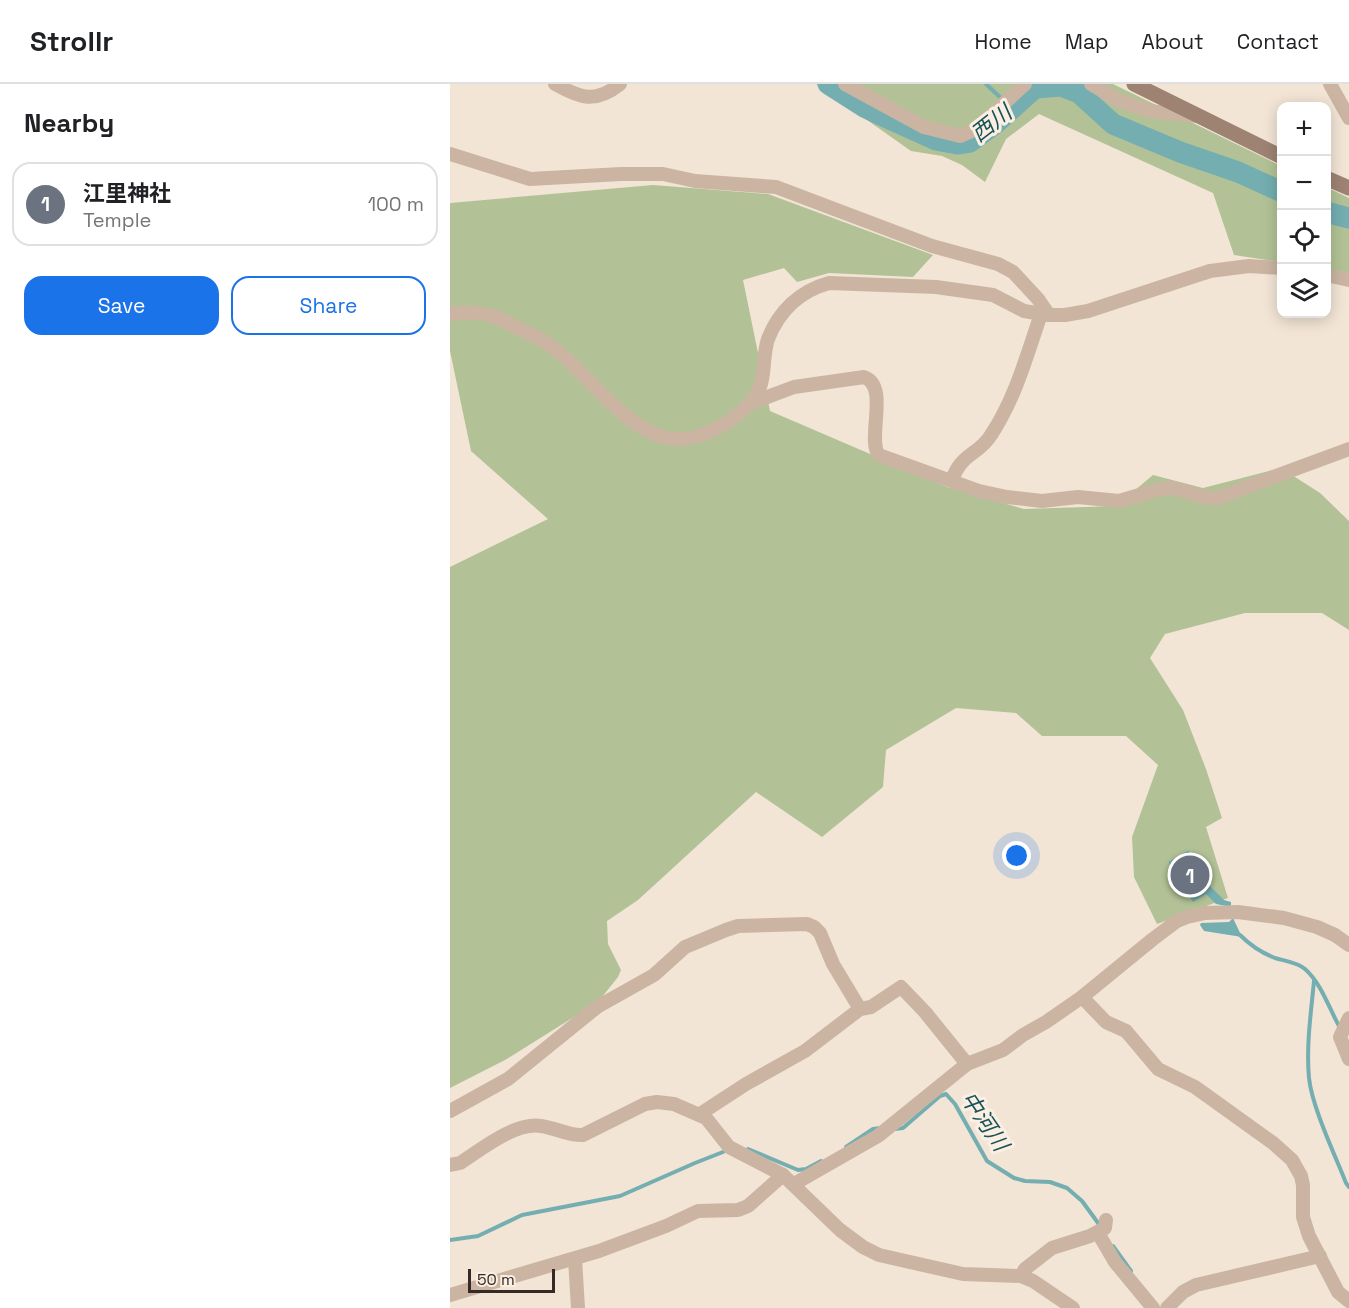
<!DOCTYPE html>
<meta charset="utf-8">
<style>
body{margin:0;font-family:"Space Grotesk","Noto Sans JP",sans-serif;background:#f2f2f2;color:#202124}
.controls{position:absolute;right:18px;top:18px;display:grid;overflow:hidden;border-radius:12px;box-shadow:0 3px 15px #0003}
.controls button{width:54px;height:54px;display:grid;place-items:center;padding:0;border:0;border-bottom:2px solid #e0e0e0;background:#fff;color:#202124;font:30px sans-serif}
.scale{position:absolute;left:18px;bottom:15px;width:87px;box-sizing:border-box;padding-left:6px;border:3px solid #352a25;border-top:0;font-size:16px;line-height:21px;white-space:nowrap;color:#352a25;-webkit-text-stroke:4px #faefe2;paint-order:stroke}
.you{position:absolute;left:567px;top:772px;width:21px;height:21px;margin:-15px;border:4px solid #fff;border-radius:50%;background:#1a73e8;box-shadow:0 0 0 9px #1a73e833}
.badge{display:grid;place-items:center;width:39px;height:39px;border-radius:50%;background:#1a73e8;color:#fff;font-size:20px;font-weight:700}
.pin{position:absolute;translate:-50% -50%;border:3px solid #fff;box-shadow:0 2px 6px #0006}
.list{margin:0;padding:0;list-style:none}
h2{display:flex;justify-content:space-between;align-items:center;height:78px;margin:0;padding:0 24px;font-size:26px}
h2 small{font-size:20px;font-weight:400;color:#757577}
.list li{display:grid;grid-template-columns:39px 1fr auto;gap:18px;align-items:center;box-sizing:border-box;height:84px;margin:0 12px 12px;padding:0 12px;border:2px solid #e0e0e0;border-radius:18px}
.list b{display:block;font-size:22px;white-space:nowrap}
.list p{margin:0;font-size:20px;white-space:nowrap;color:#757577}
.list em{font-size:20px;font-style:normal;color:#757577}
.actions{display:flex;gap:12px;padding:18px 24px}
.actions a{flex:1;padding:14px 0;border:2px solid #1a73e8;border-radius:18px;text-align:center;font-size:21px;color:#1a73e8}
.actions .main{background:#1a73e8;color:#fff}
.icon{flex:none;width:33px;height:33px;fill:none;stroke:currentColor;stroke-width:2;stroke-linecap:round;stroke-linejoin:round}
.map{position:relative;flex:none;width:899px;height:1224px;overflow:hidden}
header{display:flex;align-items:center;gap:36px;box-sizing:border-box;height:84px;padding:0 30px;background:#fff;border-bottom:2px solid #e0e0e0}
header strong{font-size:28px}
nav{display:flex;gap:33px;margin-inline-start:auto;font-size:21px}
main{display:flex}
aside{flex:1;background:#fff}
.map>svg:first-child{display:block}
.green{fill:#b2c296}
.water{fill:#74aeb1}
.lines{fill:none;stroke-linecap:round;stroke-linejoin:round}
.stream{stroke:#74aeb1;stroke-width:4}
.river{stroke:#74aeb1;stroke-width:21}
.minor{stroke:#cbb5a2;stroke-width:14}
.secondary{stroke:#9e8373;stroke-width:15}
.labels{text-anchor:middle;stroke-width:6;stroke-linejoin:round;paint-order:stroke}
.water-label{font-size:22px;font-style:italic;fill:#185358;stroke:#faefe2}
</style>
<header>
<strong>Strollr</strong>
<nav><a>Home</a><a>Map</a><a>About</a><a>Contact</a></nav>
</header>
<main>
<aside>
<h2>Nearby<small></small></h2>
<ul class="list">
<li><span class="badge" style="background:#6b7280">1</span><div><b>江里神社</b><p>Temple</p></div><em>100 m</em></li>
</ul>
<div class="actions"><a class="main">Save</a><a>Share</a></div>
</aside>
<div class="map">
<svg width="899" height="1224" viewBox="0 0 899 1224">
<rect width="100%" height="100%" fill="#f2e5d6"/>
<g class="green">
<polygon points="366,0 663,0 831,82 831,178 784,171 763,109 589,30 556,55 535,98 512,81 492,72 461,67"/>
<polygon points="203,101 318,110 483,171 463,193 379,189 347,198 334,184 293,196 320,327 497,403 574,425 666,422 703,391 753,404 831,384 870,409 899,437 899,546 872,529 795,529 715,550 700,574 733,626 756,685 772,734 756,743 778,814 707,840 684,793 682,753 708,681 676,652 592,652 566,629 506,624 436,666 433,703 372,753 306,708 188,816 157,837 158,860 171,886 168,893 148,918 55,976 0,1004 0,483 98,435 21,367 0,267 0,119"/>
<polygon points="876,103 899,114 899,189 877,185"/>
</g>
<g class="water">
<polygon points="758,800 774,816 781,818 781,823 766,820 756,810 743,818 739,811"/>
<polygon points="783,834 792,853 754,847 750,841 751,839 779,838"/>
</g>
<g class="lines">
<g class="stream">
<polyline points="536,0 553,16"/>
<polyline points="729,795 721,779 738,769 758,803"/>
<path d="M790,851c10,10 22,18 35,23 10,3 22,4 30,11 16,14 24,39 34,57"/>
<path d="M864,897c-3,32 -8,65 -5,97 3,29 26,77 37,105l3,4"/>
<polyline points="445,1045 453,1044 490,1012 496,1010 505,1020 537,1077 564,1094 575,1097 600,1098 617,1104 632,1117 651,1143"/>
<polyline points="396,1063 423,1045 431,1044"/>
<polyline points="298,1065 348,1086 356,1085 371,1077"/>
<polyline points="0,1156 28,1152 72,1131 170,1112 245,1079 273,1068"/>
<polyline points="663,1162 681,1187"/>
</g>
<g class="river">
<polyline points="378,0 414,23 435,33 486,56 507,60 520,58 545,40 585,4 611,2 629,9 663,40 730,68 788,88 832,108"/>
<polyline points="876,128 899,134"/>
</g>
<g class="minor">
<path d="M105,0c25,14 40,20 65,0"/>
<polyline points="395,0 474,43 510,52 526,45 575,0"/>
<polyline points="641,0 668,16 700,27 746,32"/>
<polyline points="880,0 899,34"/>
<polyline points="0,70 80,95 171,90 213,90 245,97 326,103 482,162 548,180 563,188 588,215 599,231"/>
<polyline points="876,191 899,196"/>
<path d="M0,230c13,-2 33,-2 45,3 7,2 14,7 21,10 17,8 32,15 46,28 32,27 74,87 120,84 28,-2 70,-27 79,-55 4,-14 2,-30 7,-45 11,-28 32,-48 61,-56l107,4 57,8 31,16 25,4h16l23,-4 122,-40 39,-5 33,2"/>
<path d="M299,320l45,-17 70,-10c26,9 2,63 15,78l100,36 28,6 35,4 36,-4 41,4 41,-12 13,-1 31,9 13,1 132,-49"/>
<path d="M502,396c10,-28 27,-25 39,-45 24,-36 36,-80 50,-121"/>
<polyline points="632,913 656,938 676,947 708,985 745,1003 823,1059 842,1076 851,1092 853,1101 853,1133 859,1152 888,1208 899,1217"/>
<polyline points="899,934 890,953 899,975"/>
<polyline points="0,1027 58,995 147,923 204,891 235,863 276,846 288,842 357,840 364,843 370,849 383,880 410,925"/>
<polyline points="250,1030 296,1000 355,967 410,925 421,923 451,903 475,928 517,980"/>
<path d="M0,1081l10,-2c22,-14 55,-41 81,-37 15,2 28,10 42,9l62,-31 12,-2 17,2 32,14 23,29 54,28 57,55 23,17 16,8 84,19 58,2 12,5 40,27"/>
<polyline points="344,1100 428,1052 517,980 553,966 573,951 596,938 632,913 703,855 727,837 737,833 755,829 788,828 834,834 867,843 885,851 899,861"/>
<polyline points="648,1149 665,1178 703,1224"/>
<polyline points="125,1175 128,1224"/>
<polyline points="571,1192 575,1185 602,1164 640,1152 655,1144 656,1136"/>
<polyline points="0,1211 149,1167 216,1142 248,1127 288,1126 298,1122 333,1091"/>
<polyline points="717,1224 733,1208 746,1201 870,1172"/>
</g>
<g class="secondary">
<polyline points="684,0 832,73"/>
<polyline points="876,94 899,104"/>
</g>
</g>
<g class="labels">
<g class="water-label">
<text transform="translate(541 39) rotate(-38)" y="8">西川</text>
<text transform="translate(535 1037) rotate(56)" y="8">中河川</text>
</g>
</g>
</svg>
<div class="controls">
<button>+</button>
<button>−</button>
<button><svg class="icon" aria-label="locate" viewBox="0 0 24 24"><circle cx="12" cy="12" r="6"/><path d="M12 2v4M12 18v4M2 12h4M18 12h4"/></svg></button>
<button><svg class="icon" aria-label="layers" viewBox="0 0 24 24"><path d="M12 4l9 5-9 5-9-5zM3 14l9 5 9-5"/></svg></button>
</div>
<div class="scale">50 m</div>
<div class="you"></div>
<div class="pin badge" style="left:740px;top:791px;background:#6b7280">1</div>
</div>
</main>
